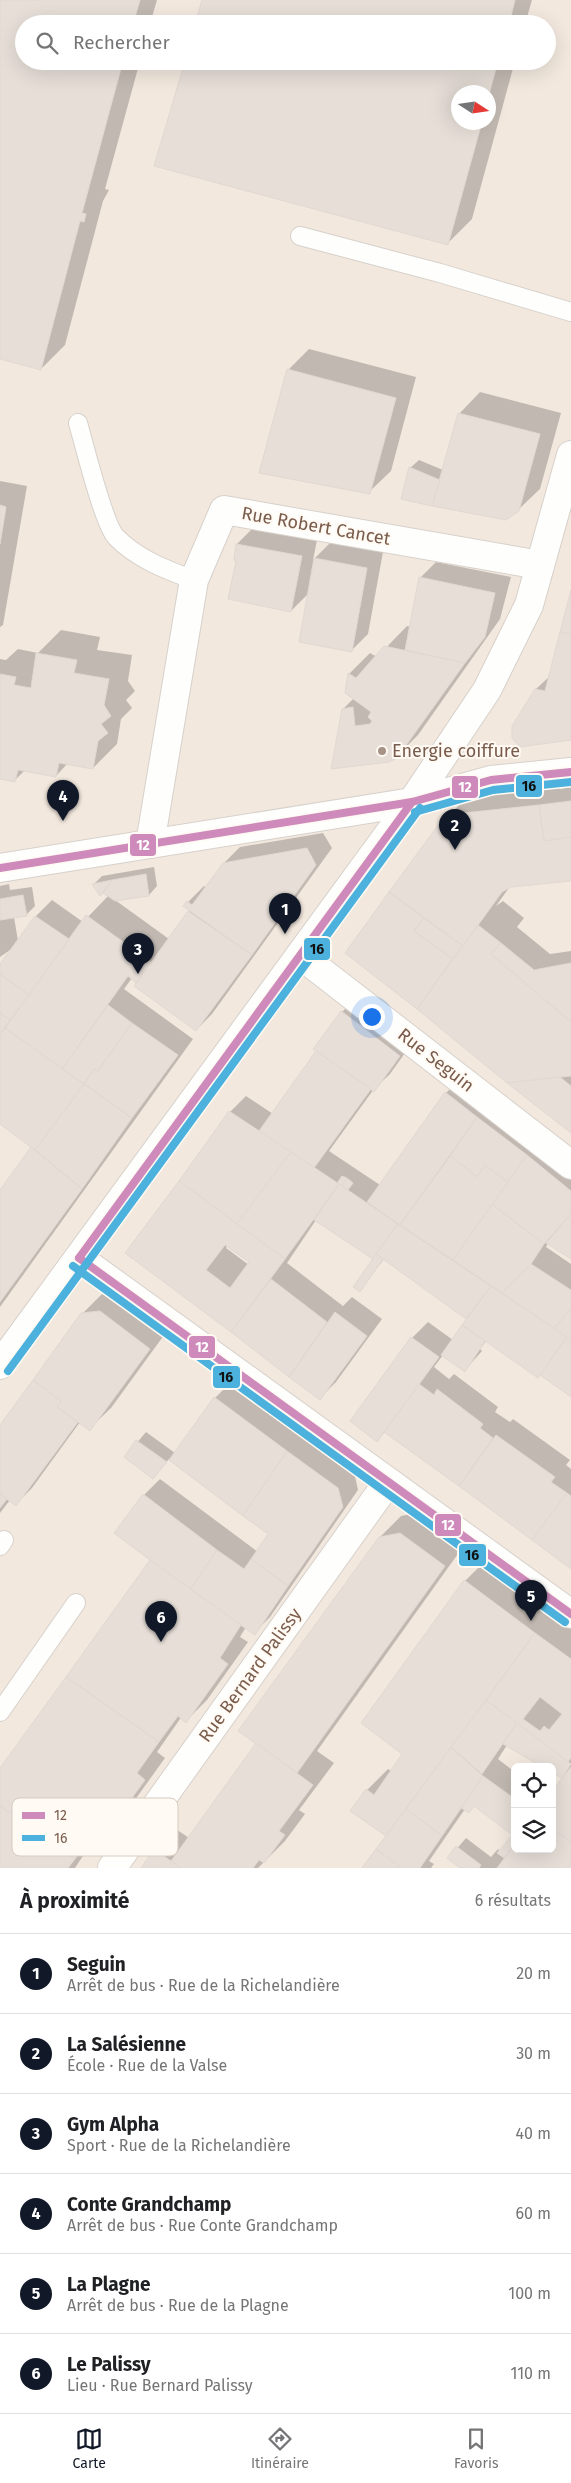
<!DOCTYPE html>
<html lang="fr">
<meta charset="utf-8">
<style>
body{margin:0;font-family:"Fira Sans",sans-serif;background:#f2f2f2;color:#202124}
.controls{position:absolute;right:15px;bottom:15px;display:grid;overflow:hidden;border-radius:8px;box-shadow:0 5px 20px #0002}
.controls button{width:45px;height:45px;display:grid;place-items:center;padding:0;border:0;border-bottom:1px solid #e0e0e0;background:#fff;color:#202124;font:25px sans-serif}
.compass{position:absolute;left:451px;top:85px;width:45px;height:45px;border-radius:50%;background:#fff;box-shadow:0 5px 20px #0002;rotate:102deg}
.you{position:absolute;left:371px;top:1016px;width:18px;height:18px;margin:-12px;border:4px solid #fff;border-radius:50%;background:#1a73e8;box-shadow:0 0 0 8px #1a73e833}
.badge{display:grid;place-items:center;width:32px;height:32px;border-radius:50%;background:#111827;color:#fff;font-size:16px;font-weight:700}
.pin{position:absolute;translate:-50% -41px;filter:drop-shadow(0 1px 2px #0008)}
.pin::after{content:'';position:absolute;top:26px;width:18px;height:15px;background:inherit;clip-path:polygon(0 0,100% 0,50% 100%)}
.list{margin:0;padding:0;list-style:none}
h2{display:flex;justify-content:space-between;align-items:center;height:65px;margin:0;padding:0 20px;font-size:21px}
h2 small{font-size:16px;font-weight:400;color:#757577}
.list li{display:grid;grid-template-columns:32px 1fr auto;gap:15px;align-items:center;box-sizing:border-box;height:80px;padding:0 20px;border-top:1px solid #e0e0e0}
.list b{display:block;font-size:19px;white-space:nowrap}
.list p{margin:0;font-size:16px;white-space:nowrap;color:#757577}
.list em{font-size:16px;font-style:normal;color:#757577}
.icon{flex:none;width:28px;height:28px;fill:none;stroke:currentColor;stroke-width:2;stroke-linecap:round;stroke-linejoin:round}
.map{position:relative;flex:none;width:571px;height:1868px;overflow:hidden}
.search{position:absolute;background:#fff;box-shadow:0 5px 20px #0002;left:15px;right:15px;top:15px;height:55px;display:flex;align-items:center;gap:12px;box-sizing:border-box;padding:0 18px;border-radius:28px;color:#757577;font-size:19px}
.sheet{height:545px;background:#fff}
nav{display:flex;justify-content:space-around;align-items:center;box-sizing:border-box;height:70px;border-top:1px solid #e0e0e0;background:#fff;font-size:14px;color:#757577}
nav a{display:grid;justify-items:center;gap:2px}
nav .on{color:#111827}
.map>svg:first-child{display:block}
.residential{fill:#f2e8de;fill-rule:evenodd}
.shadow{fill:#0003;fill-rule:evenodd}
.building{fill:#e6ded7;stroke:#e2d8d2;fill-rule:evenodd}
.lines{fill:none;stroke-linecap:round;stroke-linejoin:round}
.service-casing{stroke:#d7d1cb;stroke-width:20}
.minor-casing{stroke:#d7d1cb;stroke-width:30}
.service{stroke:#fefefd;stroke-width:18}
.minor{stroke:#fefefd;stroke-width:28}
.bus-1-casing{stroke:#fffaf3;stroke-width:11}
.bus-2-casing{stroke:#fffaf3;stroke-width:11}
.bus-1{stroke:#ce8abb;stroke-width:8}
.bus-2{stroke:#4cb1dc;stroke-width:8}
.poi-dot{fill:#a69286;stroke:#fffaf3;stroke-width:2}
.labels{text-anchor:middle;stroke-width:4;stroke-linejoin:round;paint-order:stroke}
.street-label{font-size:18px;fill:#7a5c4d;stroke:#fffaf3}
.poi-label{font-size:18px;fill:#7a5c4d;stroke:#fffaf3;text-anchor:start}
.key{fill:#fffaf3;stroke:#d7cbc1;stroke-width:1}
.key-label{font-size:14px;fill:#7a5c4d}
.line-badge{stroke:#fffaf3;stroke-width:2}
.badge-label{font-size:14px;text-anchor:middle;font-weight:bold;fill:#fff}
.pale-badge-label{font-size:14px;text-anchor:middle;font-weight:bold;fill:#111}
</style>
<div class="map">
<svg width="571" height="1868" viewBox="0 0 571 1868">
<rect width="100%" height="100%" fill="#f9f5f0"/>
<path class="residential" d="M0,0h571v1868h-571zM24,24h523v37h-523zM458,92h30v30h-30zM515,1767h37v82h-37z"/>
<g class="shadow">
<polygon points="0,0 157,0 150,24 24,24 24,61 140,61 105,189 109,190 103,201 65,345 41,369 0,358"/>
<polygon points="203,0 532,0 525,24 197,24"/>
<path d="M186,61h329l-43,158 -24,24zM458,92h30v30h-30z"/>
<polygon points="309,349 416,377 391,471 369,492 288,370"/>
<polygon points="480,392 561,413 540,489 518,510 506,518 410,468 419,460 443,470 459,414"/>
<polygon points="0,481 27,486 3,625 0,627"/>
<polygon points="253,528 317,540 313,560 331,542 383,552 368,634 352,650 309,593 291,611 237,560 237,544"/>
<polygon points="436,562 511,577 500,619 418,735 396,757 332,768 343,709 354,698 349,674 370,653 377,657 407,626 411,627 420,578"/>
<polygon points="571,597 571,740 535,690 551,675"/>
<polygon points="61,630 100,637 97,650 132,655 128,681 135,691 126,700 132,708 121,719 117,744 93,768 68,763 56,776 25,770 15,780 0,778 0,659 6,660 18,649 38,653"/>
<polygon points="560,784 560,789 571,787 571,880 511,885 496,906 503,901 524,918 517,927 550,954 571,951 571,1132 347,953 440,825 461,803 476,794"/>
<polygon points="323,833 332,848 212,1014 196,1030 141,976 136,981 132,978 124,989 193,1039 0,1307 0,1192 33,1147 0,1123 0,966 13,948 0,957 0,886 9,884 10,890 32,887 35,906 26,915 14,917 18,941 36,916 52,900 83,922 109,895 94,884 102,876 154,867 157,886 149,895 115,900 169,939 190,911 185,906 188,902 204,886 206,887 224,863 240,847"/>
<path d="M358,996l57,43 -25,35 -16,15 -45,62 51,34 66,-92 16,-16 109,85v96l-23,-15 -2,4 25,17v131l-84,-55 -7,9 2,2 -17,19 -22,-15 -9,12 15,12 5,-5 44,33 -3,5 15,10 3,-3 57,41 -4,5 5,4v98l-185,-136 -9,9 35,-102 16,-16 25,18 15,-21 -84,-60 -24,31 15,-31 -59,-39 -29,43 56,43 9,-9 30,22 -46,63 -16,16 -193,-145 117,-26 -63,-47 49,-68 16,-16 27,18 45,-63 -3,-2 27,-37zM228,1245l23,17 -2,3 -23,-17z"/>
<polygon points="104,1292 170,1327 111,1408 89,1429 80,1422 32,1488 16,1504 10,1500 0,1513 0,1427 82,1314"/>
<polygon points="231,1382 354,1472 358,1490 270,1617 254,1633 246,1627 240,1637 248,1642 207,1700 186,1721 181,1717 180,1719 157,1752 165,1758 124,1815 103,1836 98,1833 75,1868 0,1868 0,1771 152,1560 144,1495 160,1479 258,1552 270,1534 169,1459 153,1477 125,1457 146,1432 175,1453 215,1398"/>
<polygon points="421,1512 465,1544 317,1751 334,1763 299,1810 305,1814 285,1841 258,1868 142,1868 155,1850 176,1829 189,1838 258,1743 379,1538 401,1516"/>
<path d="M486,1560l85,63v245h-109l-13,-10 17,-20 25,19 7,-8 2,2 14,-17 -39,-29 -10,4 -36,52 5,3 -3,4h-69l25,-33 -20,-45 21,-21 3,2 13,-17 61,-173zM507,1745l45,22 10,9 7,-5 -17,78h-37v-77l-17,-13z"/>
</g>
<g class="building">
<polygon points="0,0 140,0 133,24 24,24 24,61 123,61 82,213 86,214 84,222 80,221 41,370 0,359"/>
<polygon points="202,0 515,0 509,24 195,24"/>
<polygon points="185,61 498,61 488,98 488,92 458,92 458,122 482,122 448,245 154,166"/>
<polygon points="287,369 396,398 370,494 259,473"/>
<polygon points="458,413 540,434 519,511 506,520 432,506"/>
<polygon points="409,467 440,480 432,506 401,499"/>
<polygon points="0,505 6,507 0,544"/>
<polygon points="236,544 302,556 291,612 228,599 236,561 234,560"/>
<polygon points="314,558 367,568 352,652 299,642"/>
<polygon points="419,577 495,593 485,637 465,663 405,650"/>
<polygon points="571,590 571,634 560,632"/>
<polygon points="560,632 571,634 571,740 520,747 512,738 512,726 535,689 545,691"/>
<polygon points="384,646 465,663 397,758 389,762 331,769 342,709 353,707 355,726 370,724 372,721 368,717 371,712 345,693 348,673 356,678"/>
<polygon points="36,653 77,660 74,673 109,679 104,705 111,716 101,724 108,733 98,741 93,769 59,763 56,777 18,770 15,782 0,779 0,674 16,677 14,685 31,688"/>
<polygon points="571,801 571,837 544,841 539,805"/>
<polygon points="539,805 544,841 571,837 571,881 511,887 502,892 463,946 389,892 439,824 454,814"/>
<polygon points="307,848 316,865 252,955 183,906 187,901 192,905 223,863"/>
<polygon points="146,874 149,896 115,901 103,893 112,880"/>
<polygon points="112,880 100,896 92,884"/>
<polygon points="389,892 424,918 414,931 453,959 417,1009 345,953"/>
<polygon points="23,895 27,916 0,920 0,899"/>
<polygon points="188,911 252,955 196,1031 134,986"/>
<polygon points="86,915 151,962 136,983 128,976 62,1069 5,1028"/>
<polygon points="35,916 69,939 29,995 0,974 0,964"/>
<polygon points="424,918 463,946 453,959 414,931"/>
<polygon points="478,925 501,943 491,954 571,1022 571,1076 507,1083 417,1009"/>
<polygon points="501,943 534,970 571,963 571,1022 491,954"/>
<polygon points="0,974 29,995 10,1020 0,1013"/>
<polygon points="108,1005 132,1023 98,1071 94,1069 84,1084 62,1069"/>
<polygon points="341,1011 400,1056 374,1092 313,1049"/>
<polygon points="0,1013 10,1020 0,1034"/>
<polygon points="132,1023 178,1055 132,1118 84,1084 94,1069 98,1071"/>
<polygon points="5,1028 84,1084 35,1150 0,1124 0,1034"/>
<polygon points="316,1051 371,1089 314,1168 259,1131"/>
<polygon points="560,1077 571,1086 571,1133 507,1083"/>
<polygon points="84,1084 132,1118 82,1189 35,1150"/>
<polygon points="445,1092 477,1117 400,1225 367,1202"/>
<polygon points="229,1111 291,1152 237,1224 179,1181"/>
<polygon points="477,1117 527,1155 508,1182 485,1165 477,1177 450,1156"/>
<polygon points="31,1147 82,1189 0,1302 0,1190"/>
<polygon points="291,1152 339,1184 285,1259 237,1224"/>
<polygon points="527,1155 571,1191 571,1214 544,1244 492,1204"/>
<polygon points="450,1156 477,1177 485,1165 508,1182 453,1260 400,1225"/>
<polygon points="342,1176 347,1178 342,1186 337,1183"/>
<polygon points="347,1178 353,1183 348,1190 342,1186"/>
<path d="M179,1181l106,78 -54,73 -106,-79zM225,1245l24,17 -19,26 -24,-18z"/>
<polygon points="339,1184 398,1224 373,1259 314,1220"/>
<polygon points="492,1204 544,1244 531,1264 502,1293 453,1260"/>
<polygon points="571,1214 571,1259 546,1243"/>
<polygon points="398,1224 491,1286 466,1319 376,1254"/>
<polygon points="376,1254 383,1259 360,1292 353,1287"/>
<polygon points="531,1264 571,1290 571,1308 554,1329 502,1293"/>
<polygon points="271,1279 327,1322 289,1377 231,1332"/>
<polygon points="491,1286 567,1337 538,1378 462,1325"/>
<polygon points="571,1308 571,1340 554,1329"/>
<polygon points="100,1311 150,1349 90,1431 57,1407 61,1401 33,1380 81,1313"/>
<polygon points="335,1312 367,1336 320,1400 289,1377"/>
<polygon points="462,1325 485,1341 465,1372 441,1355"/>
<polygon points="411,1337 439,1357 377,1442 350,1421"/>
<polygon points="567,1337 571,1340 571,1397 540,1375"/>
<polygon points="33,1380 61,1401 57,1407 78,1422 16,1506 0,1494 0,1425"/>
<polygon points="419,1384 434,1395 437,1389 483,1424 480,1428 493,1438 459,1486 384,1432"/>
<polygon points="214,1397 287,1451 243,1516 169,1460"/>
<polygon points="496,1435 555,1477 551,1482 567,1493 532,1540 459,1486"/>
<polygon points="136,1440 167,1462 153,1479 124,1457"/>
<polygon points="287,1451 338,1488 343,1507 288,1586 251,1559 268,1534 243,1516"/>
<polygon points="567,1493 571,1496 571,1569 532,1540"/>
<polygon points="0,1494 7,1499 0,1508"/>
<polygon points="143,1494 217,1550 190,1590 114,1533"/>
<polygon points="400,1533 445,1566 297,1773 238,1731 379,1537"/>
<polygon points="217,1550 244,1569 251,1559 288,1586 255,1635 190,1590"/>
<polygon points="150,1560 241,1625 220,1658 228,1664 186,1723 178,1716 159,1742 66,1677"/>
<polygon points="464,1580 535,1633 386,1836 350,1811 366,1789 374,1795 402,1754 361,1723"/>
<path d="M535,1633l36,26v99l-3,4 -82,-62zM540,1697l22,17 -13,16 -5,-4 -4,5 -17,-12z"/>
<polygon points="66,1677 159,1742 137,1773 145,1780 103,1838 94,1832 75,1859 0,1806 0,1768"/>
<polygon points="486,1700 517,1723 482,1774 451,1747"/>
<polygon points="517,1723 571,1764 562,1778 552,1773 552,1767 542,1767 503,1744"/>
<polygon points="256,1743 313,1785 279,1831 285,1835 264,1863 259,1860 253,1868 181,1868 171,1861"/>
<polygon points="451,1747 483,1776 442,1836 406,1809"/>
<polygon points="571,1767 571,1842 552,1828 552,1791"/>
<polygon points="483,1776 515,1799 515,1837 474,1806 469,1813 461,1808"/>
<polygon points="0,1806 75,1859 68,1868 0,1868"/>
<polygon points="406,1809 442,1836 420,1868 401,1868 376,1849"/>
<polygon points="552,1828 571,1842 571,1868 497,1868 515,1844 515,1849 552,1849"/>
<polygon points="512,1835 515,1837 515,1844 504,1858 497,1853"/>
<polygon points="456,1846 481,1865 479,1868 460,1868 447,1858"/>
<polygon points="154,1849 171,1861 181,1868 141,1868"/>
<polygon points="376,1849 401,1868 362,1868"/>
</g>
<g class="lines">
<g class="service-casing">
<g id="service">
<polyline points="300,236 440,273 571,312"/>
<path d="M78,423c6,21 26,102 38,114 21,22 51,33 78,43"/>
<polyline points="0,1546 4,1540"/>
<polyline points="0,1712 76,1603"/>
</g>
</g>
<g class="minor-casing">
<g id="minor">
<polyline points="150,844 194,580 224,510 540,565"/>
<polyline points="0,868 412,802 491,780 571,772"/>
<polyline points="300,955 571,1165"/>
<polyline points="79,1258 571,1614"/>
<polyline points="0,1365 412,802 487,690 529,605 571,455"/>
<polyline points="112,1868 388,1482"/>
</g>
</g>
<use href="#service" class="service"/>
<use href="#minor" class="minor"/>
<g class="bus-1-casing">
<g id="bus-1">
<polyline points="0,868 412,802 491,780 571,772"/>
<polyline points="79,1258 571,1614"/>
<polyline points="79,1258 412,802"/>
</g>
</g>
<g class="bus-2-casing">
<g id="bus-2">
<polyline points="415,812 493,790 571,782"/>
<polyline points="73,1266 565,1622"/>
<polyline points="8,1371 420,808"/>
</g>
</g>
<use href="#bus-1" class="bus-1"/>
<use href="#bus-2" class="bus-2"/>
</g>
<circle class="poi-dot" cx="382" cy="751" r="5"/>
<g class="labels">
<g class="street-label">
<text transform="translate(316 526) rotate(10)" y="6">Rue Robert Cancet</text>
<text transform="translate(436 1060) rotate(38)" y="6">Rue Seguin</text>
<text transform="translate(250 1675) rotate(-54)" y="6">Rue Bernard Palissy</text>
</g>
<g class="poi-label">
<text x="392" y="757">Energie coiffure</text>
</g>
</g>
<rect x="12" y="1798" width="166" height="58" rx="8" class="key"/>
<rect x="22" y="1812" width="23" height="7" fill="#ce8abb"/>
<rect x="22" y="1835" width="23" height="6" fill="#4cb1dc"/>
<g class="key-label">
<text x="54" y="1820">12</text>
<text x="54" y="1843">16</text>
</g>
<g class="line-badge">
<rect x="515" y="774" width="28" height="24" rx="5" fill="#4cb1dc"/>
<rect x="451" y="775" width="28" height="24" rx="5" fill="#ce8abb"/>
<rect x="129" y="833" width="28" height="24" rx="5" fill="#ce8abb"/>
<rect x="303" y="937" width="28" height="24" rx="5" fill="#4cb1dc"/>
<rect x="188" y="1335" width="28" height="24" rx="5" fill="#ce8abb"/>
<rect x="212" y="1365" width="29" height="24" rx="5" fill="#4cb1dc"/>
<rect x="434" y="1513" width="28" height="24" rx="5" fill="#ce8abb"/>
<rect x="458" y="1543" width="29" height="24" rx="5" fill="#4cb1dc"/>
</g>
<g class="badge-label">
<text x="465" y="792">12</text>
<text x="143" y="850">12</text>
<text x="202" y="1352">12</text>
<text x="448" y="1530">12</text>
</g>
<g class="pale-badge-label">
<text x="529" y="791">16</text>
<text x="317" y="954">16</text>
<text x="226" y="1382">16</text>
<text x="472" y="1560">16</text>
</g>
</svg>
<div class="controls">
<button><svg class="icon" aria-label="locate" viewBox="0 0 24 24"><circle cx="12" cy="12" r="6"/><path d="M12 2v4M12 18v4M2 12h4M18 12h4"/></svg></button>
<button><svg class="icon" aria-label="layers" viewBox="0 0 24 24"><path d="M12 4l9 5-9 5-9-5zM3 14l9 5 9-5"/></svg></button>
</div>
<svg class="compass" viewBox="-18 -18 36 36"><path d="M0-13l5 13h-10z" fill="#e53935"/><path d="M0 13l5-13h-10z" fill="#757577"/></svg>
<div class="you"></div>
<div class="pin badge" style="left:285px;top:934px">1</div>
<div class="pin badge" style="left:455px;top:850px">2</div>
<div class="pin badge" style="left:138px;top:974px">3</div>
<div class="pin badge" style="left:63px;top:821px">4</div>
<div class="pin badge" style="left:531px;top:1621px">5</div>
<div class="pin badge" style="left:161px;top:1642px">6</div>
<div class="search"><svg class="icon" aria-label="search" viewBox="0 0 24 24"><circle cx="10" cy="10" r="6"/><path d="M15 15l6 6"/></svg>Rechercher</div>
</div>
<section class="sheet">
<h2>À proximité<small>6 résultats</small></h2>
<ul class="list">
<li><span class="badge">1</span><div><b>Seguin</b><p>Arrêt de bus · Rue de la Richelandière</p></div><em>20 m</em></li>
<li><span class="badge">2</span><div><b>La Salésienne</b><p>École · Rue de la Valse</p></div><em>30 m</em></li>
<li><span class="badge">3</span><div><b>Gym Alpha</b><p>Sport · Rue de la Richelandière</p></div><em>40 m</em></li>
<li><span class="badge">4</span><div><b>Conte Grandchamp</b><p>Arrêt de bus · Rue Conte Grandchamp</p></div><em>60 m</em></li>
<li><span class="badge">5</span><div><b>La Plagne</b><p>Arrêt de bus · Rue de la Plagne</p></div><em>100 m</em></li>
<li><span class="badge">6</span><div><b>Le Palissy</b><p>Lieu · Rue Bernard Palissy</p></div><em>110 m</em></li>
</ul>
</section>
<nav>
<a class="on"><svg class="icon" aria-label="map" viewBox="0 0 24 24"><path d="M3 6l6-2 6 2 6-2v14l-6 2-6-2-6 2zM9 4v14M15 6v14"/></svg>Carte</a>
<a><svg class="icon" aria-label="directions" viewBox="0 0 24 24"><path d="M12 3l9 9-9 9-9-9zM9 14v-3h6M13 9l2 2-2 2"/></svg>Itinéraire</a>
<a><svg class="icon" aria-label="saved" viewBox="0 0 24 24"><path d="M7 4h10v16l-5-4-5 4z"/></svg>Favoris</a>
</nav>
